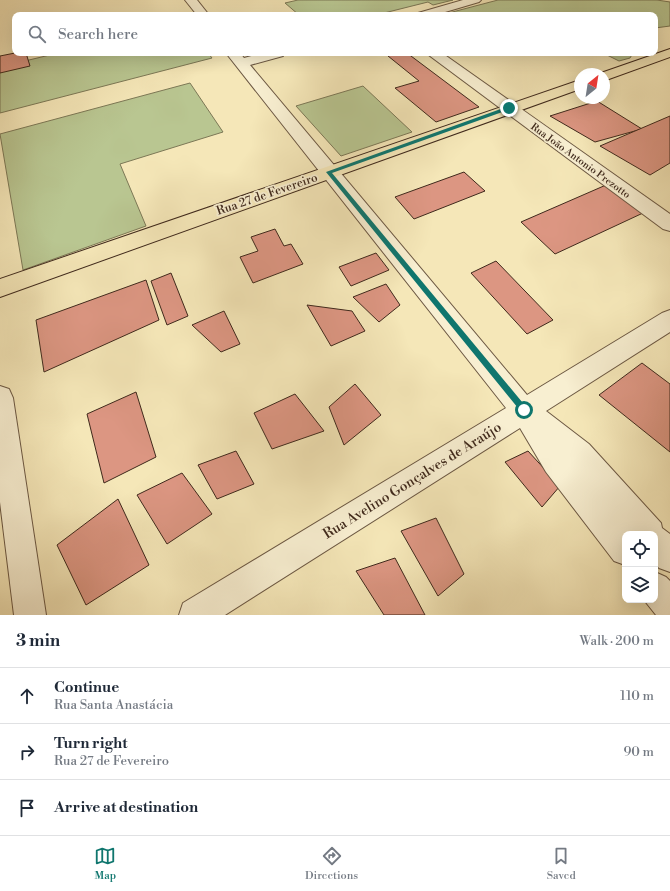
<!DOCTYPE html>
<meta charset="utf-8">
<style>
body{margin:0;font-family:"Libre Bodoni",serif;background:#f2f2f3;color:#1f2937}
.controls{position:absolute;right:12px;bottom:12px;display:grid;overflow:hidden;border-radius:8px;box-shadow:0 4px 16px #0002}
.controls button{width:36px;height:36px;display:grid;place-items:center;padding:0;border:0;border-bottom:1px solid #e0e1e3;background:#fff;color:#1f2937;font:20px sans-serif}
.compass{position:absolute;left:574px;top:68px;width:36px;height:36px;border-radius:50%;background:#fff;box-shadow:0 4px 16px #0002;rotate:30deg}
.stop{position:absolute;width:12px;height:12px;margin:-9px;border:3px solid #0f766e;border-radius:50%;background:#fff}
.stop.end{background:#0f766e;border-color:#fff;box-shadow:0 1px 4px #0008}
.list{margin:0;padding:0;list-style:none}
h2{display:flex;justify-content:space-between;align-items:center;height:52px;margin:0;padding:0 16px;font-size:17px}
h2 small{font-size:13px;font-weight:400;color:#747a83}
.list li{display:grid;grid-template-columns:26px 1fr auto;gap:12px;align-items:center;box-sizing:border-box;height:56px;padding:0 16px;border-top:1px solid #e0e1e3}
.list b{display:block;font-size:15px;white-space:nowrap}
.list p{margin:0;font-size:13px;white-space:nowrap;color:#747a83}
.list em{font-size:13px;font-style:normal;color:#747a83}
.icon{flex:none;width:22px;height:22px;fill:none;stroke:currentColor;stroke-width:2;stroke-linecap:round;stroke-linejoin:round}
.map{position:relative;flex:none;width:670px;height:615px;overflow:hidden}
.search{position:absolute;background:#fff;box-shadow:0 4px 16px #0002;left:12px;right:12px;top:12px;height:44px;display:flex;align-items:center;gap:10px;box-sizing:border-box;padding:0 14px;border-radius:8px;color:#747a83;font-size:15px}
.sheet{height:220px;background:#fff}
nav{display:flex;justify-content:space-around;align-items:center;box-sizing:border-box;height:56px;border-top:1px solid #e0e1e3;background:#fff;font-size:11px;color:#747a83}
nav a{display:grid;justify-items:center;gap:2px}
nav .on{color:#0f766e}
.map>svg:first-child{display:block}
.green{fill:#b9c691;stroke:#7c7856}
.building{fill:#dc9682;stroke:#3f291c}
.lines{fill:none;stroke-linecap:round;stroke-linejoin:round}
.minor-casing{stroke:#6c5843;stroke-width:2}
.major-casing{stroke:#3f291c;stroke-width:2}
.minor{fill:#f8efd1;fill-rule:evenodd}
.major{fill:#f5e7b8;fill-rule:evenodd}
.route{fill:#0f766e}
.labels{text-anchor:middle;stroke-width:3.5;stroke-linejoin:round;paint-order:stroke}
.far-street-label{font-size:10px;fill:#3f291c;stroke:#f8efd1}
.street-label{font-size:12px;fill:#3f291c;stroke:#f8efd1}
.near-street-label{font-size:14px;fill:#3f291c;stroke:#f8efd1}
</style>
<div class="map">
<svg width="670" height="615" viewBox="0 0 670 615">
<rect width="100%" height="100%" fill="#f5e7b8"/>
<filter id="stains"><feTurbulence type="fractalNoise" baseFrequency=".005" numOctaves="4"/><feColorMatrix values="0 0 0 0 .2 0 0 0 0 .09 0 0 0 0 .02 0 0 0 .5 -.17"/></filter>
<radialGradient id="worn" r=".72"><stop offset=".6" stop-color="#630" stop-opacity="0"/><stop offset="1" stop-color="#630" stop-opacity=".3"/></radialGradient>
<g class="green">
<polygon points="298,0 453,0 433,5 428,2 376,15 299,15 285,3"/>
<polygon points="498,0 657,0 670,2 670,26 655,28 655,15 441,15"/>
<polygon points="58,53 208,53 212,58 0,113 0,67"/>
<polygon points="603,53 633,53 630,58 619,61"/>
<polygon points="190,83 223,132 120,164 146,226 23,270 0,134"/>
<polygon points="363,86 412,132 341,156 296,106"/>
</g>
<g class="building">
<polygon points="15,53 26,53 30,66 0,73 0,56"/>
<polygon points="398,53 407,53 479,107 436,122 395,88 419,81 388,56"/>
<polygon points="597,101 642,129 595,142 550,116"/>
<polygon points="670,116 670,163 650,175 600,146"/>
<polygon points="464,172 485,191 414,219 395,197"/>
<polygon points="606,185 643,213 555,254 521,222"/>
<polygon points="275,229 284,246 291,244 303,264 253,283 240,257 258,251 251,237"/>
<polygon points="376,253 389,270 351,286 339,267"/>
<polygon points="496,261 553,320 527,334 471,273"/>
<polygon points="171,273 188,316 167,325 151,281"/>
<polygon points="146,280 159,320 44,372 36,320"/>
<polygon points="386,284 400,305 379,322 353,297"/>
<polygon points="307,305 352,311 365,331 331,346"/>
<polygon points="224,311 240,344 221,352 192,325"/>
<polygon points="642,363 670,384 670,452 599,395"/>
<polygon points="355,384 381,415 344,445 329,407"/>
<polygon points="136,392 156,457 104,483 87,414"/>
<polygon points="295,394 324,431 272,449 254,413"/>
<polygon points="236,451 254,484 217,499 198,465"/>
<polygon points="528,451 560,486 542,507 505,462"/>
<polygon points="182,473 212,514 167,544 137,495"/>
<polygon points="118,499 149,565 86,605 57,545"/>
<polygon points="436,518 464,574 438,596 401,531"/>
<polygon points="395,558 425,615 384,615 356,571"/>
</g>
<g class="lines">
<g class="minor-casing">
<g id="minor">
<polygon points="185,0 197,0 209,15 197,15"/>
<polygon points="463,0 481,0 479,2 435,15 416,15 418,13"/>
<polygon points="226,53 240,53 244,58 263,53 285,53 283,56 250,65 527,395 662,313 670,310 670,332 546,411 589,444 661,523 662,528 670,534 670,572 659,568 655,563 655,534 625,534 625,565 614,561 546,472 520,428 225,615 179,615 183,603 506,408"/>
<polygon points="426,53 442,53 670,214 670,231 663,229"/>
<polygon points="0,386 9,389 13,398 46,615 14,615 0,502"/>
<polygon points="655,572 666,577 670,581 670,615 656,615 644,600 655,600"/>
</g>
</g>
<g class="major-casing">
<g id="major">
<polygon points="670,49 670,57 609,79 604,80 604,74 598,74"/>
<polygon points="580,80 580,89 0,297 0,279"/>
</g>
</g>
<use href="#minor" class="minor"/>
<use href="#major" class="major"/>
</g>
<polygon class="route" points="509,106 511,109 332,173 527,408 528,410 524,414 522,413 326,172"/>
<g class="labels">
<g class="far-street-label">
<text transform="translate(581 160) rotate(36)" y="4">Rua João Antonio Prezotto</text>
</g>
<g class="street-label">
<text transform="translate(267 194) rotate(-19)" y="4">Rua 27 de Fevereiro</text>
</g>
<g class="near-street-label">
<text transform="translate(412 480) rotate(-32)" y="5">Rua Avelino Gonçalves de Araújo</text>
</g>
</g>
<rect width="100%" height="100%" filter="url(#stains)"/>
<rect width="100%" height="100%" fill="url(#worn)"/>
</svg>
<div class="controls">
<button><svg class="icon" aria-label="locate" viewBox="0 0 24 24"><circle cx="12" cy="12" r="6"/><path d="M12 2v4M12 18v4M2 12h4M18 12h4"/></svg></button>
<button><svg class="icon" aria-label="layers" viewBox="0 0 24 24"><path d="M12 4l9 5-9 5-9-5zM3 14l9 5 9-5"/></svg></button>
</div>
<svg class="compass" viewBox="-18 -18 36 36"><path d="M0-13l5 13h-10z" fill="#e53935"/><path d="M0 13l5-13h-10z" fill="#747a83"/></svg>
<div class="stop" style="left:524px;top:410px"></div>
<div class="stop end" style="left:509px;top:108px"></div>
<div class="search"><svg class="icon" aria-label="search" viewBox="0 0 24 24"><circle cx="10" cy="10" r="6"/><path d="M15 15l6 6"/></svg>Search here</div>
</div>
<section class="sheet">
<h2>3 min<small>Walk · 200 m</small></h2>
<ul class="list">
<li><svg class="icon" aria-label="ahead" viewBox="0 0 24 24"><path d="M12 20V5M6 11l6-6 6 6"/></svg><div><b>Continue</b><p>Rua Santa Anastácia</p></div><em>110 m</em></li>
<li><svg class="icon" aria-label="right" viewBox="0 0 24 24"><path d="M7 20v-9h11M14 6l5 5-5 5"/></svg><div><b>Turn right</b><p>Rua 27 de Fevereiro</p></div><em>90 m</em></li>
<li><svg class="icon" aria-label="arrive" viewBox="0 0 24 24"><path d="M6 21V4h12l-3 4 3 4H6"/></svg><div><b>Arrive at destination</b></div></li>
</ul>
</section>
<nav>
<a class="on"><svg class="icon" aria-label="map" viewBox="0 0 24 24"><path d="M3 6l6-2 6 2 6-2v14l-6 2-6-2-6 2zM9 4v14M15 6v14"/></svg>Map</a>
<a><svg class="icon" aria-label="directions" viewBox="0 0 24 24"><path d="M12 3l9 9-9 9-9-9zM9 14v-3h6M13 9l2 2-2 2"/></svg>Directions</a>
<a><svg class="icon" aria-label="saved" viewBox="0 0 24 24"><path d="M7 4h10v16l-5-4-5 4z"/></svg>Saved</a>
</nav>
